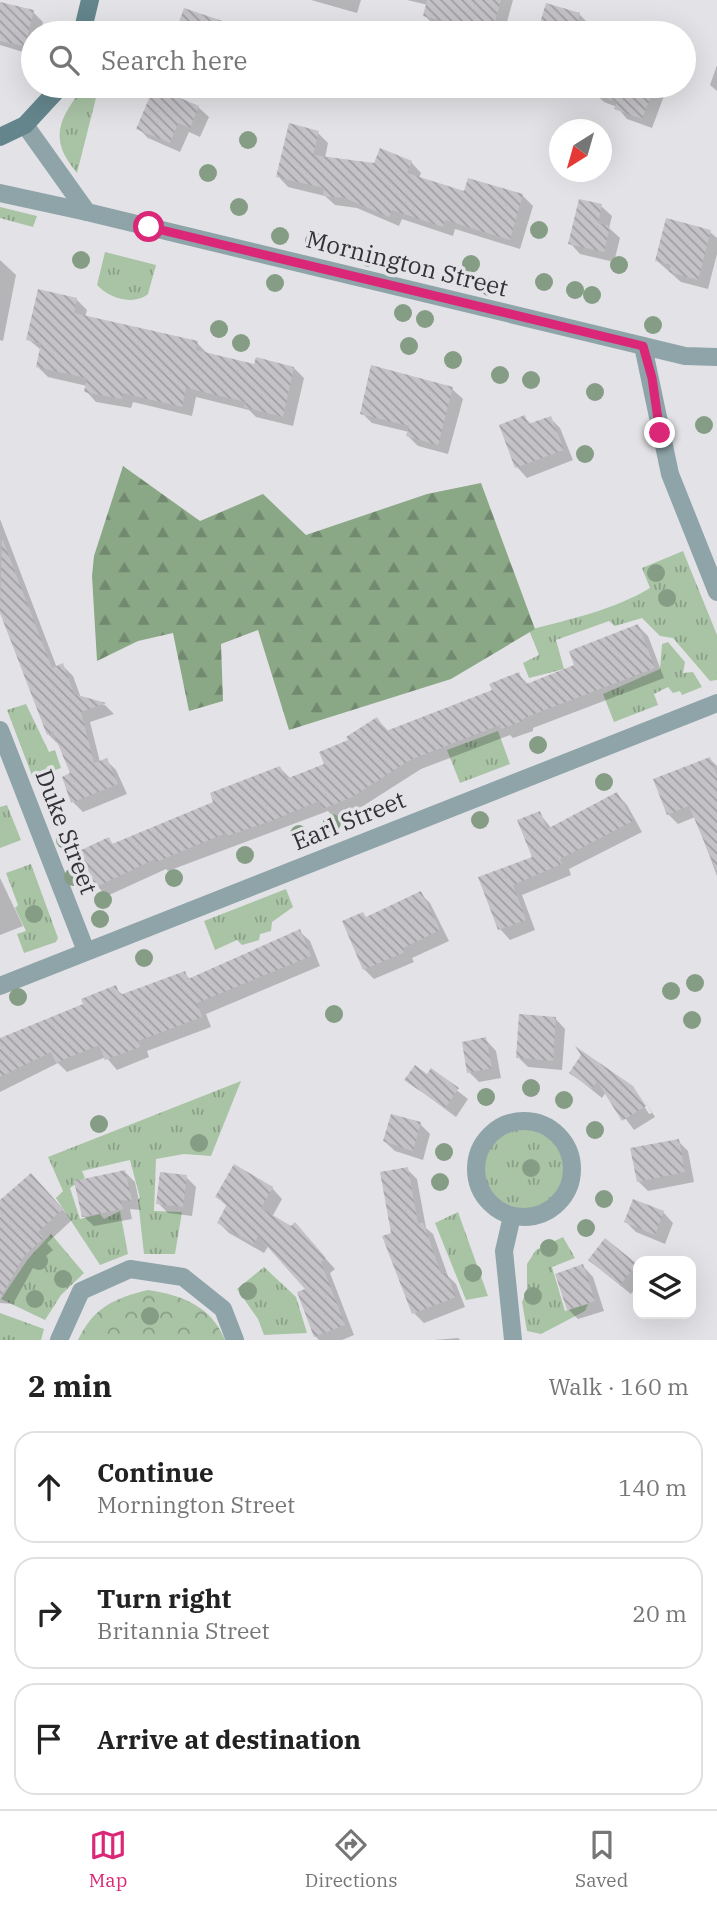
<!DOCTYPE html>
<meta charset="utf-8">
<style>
body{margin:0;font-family:"IBM Plex Serif",serif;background:#f6f6f6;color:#222}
.controls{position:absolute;right:21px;bottom:21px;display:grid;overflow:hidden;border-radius:14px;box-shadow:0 7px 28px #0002}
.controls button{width:63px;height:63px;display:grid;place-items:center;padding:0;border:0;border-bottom:2px solid #e0e0e0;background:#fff;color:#222;font:35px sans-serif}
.compass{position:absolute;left:549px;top:119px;width:63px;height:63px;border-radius:50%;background:#fff;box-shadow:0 7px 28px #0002;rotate:217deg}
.stop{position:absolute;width:21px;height:21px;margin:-16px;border:5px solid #db2777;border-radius:50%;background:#fff}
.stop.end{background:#db2777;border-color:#fff;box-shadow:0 2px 7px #0008}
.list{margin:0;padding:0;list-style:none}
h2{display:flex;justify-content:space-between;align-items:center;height:91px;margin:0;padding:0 28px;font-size:30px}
h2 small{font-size:23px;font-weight:400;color:#767676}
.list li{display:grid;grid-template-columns:46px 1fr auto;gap:21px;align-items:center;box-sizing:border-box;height:112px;margin:0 14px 14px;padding:0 14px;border:2px solid #e0e0e0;border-radius:21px}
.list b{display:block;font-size:26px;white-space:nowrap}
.list p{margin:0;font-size:23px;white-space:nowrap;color:#767676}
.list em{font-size:23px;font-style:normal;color:#767676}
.icon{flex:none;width:38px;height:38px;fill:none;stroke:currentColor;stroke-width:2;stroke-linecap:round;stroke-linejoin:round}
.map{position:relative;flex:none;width:717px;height:1340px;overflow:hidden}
.search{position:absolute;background:#fff;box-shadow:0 7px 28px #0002;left:21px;right:21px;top:21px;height:77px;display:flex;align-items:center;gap:18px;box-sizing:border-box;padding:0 24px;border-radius:38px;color:#767676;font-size:26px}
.sheet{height:469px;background:#fff}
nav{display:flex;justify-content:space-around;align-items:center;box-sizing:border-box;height:98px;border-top:2px solid #e0e0e0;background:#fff;font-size:19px;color:#767676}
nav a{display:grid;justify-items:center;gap:4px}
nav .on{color:#db2777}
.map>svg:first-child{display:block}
.grass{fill:url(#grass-tufts)}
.forest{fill:url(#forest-firs)}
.park{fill:url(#park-crowns)}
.shadow{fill:#0003}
.building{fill:url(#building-back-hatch)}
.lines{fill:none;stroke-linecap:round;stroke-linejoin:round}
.minor{stroke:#8ea4a9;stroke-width:18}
.tertiary{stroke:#8ea4a9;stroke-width:18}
.secondary{stroke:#64858c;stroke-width:18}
.tree{fill:#869d85}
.route{stroke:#db2777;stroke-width:9}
.labels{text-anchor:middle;stroke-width:7;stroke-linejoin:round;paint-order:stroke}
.street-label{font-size:24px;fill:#333335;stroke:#e3e3e7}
</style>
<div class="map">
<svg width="717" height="1340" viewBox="0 0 717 1340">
<defs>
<pattern id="grass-tufts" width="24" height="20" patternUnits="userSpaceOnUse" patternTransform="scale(1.75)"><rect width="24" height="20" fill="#a9c3a5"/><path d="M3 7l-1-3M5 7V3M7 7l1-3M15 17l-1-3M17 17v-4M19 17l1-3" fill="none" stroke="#8a9f87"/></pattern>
<pattern id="forest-firs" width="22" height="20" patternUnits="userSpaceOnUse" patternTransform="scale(1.75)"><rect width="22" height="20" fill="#8aa786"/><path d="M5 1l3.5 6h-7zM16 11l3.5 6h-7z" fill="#71896e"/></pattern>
<pattern id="park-crowns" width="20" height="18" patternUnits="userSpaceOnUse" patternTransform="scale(1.75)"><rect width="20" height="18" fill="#a9c3a5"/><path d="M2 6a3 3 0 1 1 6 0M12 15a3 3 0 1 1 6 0" fill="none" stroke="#8a9f87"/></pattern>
<pattern id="building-back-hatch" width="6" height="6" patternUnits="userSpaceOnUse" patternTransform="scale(1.75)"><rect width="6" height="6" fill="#c4c2c6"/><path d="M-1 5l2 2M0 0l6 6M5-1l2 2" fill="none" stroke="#a09ea2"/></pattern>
</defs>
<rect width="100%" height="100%" fill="#e3e3e7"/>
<g class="grass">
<path d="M84,86h15l-22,87c-30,-35 -17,-55 7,-87z"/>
<polygon points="0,207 37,216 33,227 0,218"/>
<path d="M105,252l51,13 -8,29c-15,12 -39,4 -51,-9z"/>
<path d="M683,551l34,84v45l-7,1 -37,-43 -13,-2 -18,-18 -27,8 -6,-5 -53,19 8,29 -35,9 -6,-15 16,-8 -10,-25c41,-11 85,-20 121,-42l-8,-20z"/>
<polygon points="668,642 685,662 683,673 693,672 702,687 682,695 680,691 673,693 668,687 654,694 658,705 614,722 603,694 660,669 662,644"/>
<polygon points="26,704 49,752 55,750 61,768 33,778 7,710"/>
<polygon points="498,731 510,764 460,783 447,750"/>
<polygon points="7,805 21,840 0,848 0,807"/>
<polygon points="31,864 58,938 56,942 24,953 17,934 26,931 15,908 18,905 6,873"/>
<polygon points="286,889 293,907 272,922 271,931 260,934 259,940 242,945 237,940 215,950 204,921"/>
<polygon points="241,1081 211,1156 184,1154 156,1159 154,1211 182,1212 175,1254 144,1254 138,1200 140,1198 130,1160 82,1171 85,1178 70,1188 80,1219 100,1214 104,1219 120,1211 128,1254 100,1265 56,1198 63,1191 48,1157"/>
<circle cx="524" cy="1169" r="41"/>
<polygon points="458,1212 488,1296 466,1300 435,1223"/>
<polygon points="51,1234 84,1273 61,1295 45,1320 1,1299 28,1259"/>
<polygon points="563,1237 575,1258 552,1267 565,1311 588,1304 585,1311 541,1334 527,1331 522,1302 527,1291 527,1264 536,1250"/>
<polygon points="264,1267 296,1297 307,1333 264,1335 258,1319 237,1289"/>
<polygon points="0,1313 44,1329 41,1340 0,1340"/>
</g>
<polygon class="forest" points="123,466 200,521 263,494 306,535 427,494 481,483 535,629 451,679 289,730 258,630 221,644 223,701 189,711 173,633 138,641 97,661 92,576 94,556"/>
<path class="park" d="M148,1290c34,5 63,16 77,50h-147c15,-32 36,-42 70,-50z"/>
<g class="shadow">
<polygon points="311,0 361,0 357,13"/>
<polygon points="407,0 513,0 504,33 466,33 435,26 425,16 428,5"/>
<polygon points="547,5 580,15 590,25 587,33 539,33"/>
<polygon points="0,6 33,12 43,22 40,33 33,33 33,55 0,45"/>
<polygon points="717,65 717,91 710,85"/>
<polygon points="596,86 665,86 667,88 652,128 627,119 617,107 604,102 593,92"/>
<polygon points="198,107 209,117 200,137 189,132 180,152 148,138 138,128"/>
<polygon points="318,133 328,143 325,158 375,165 411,162 421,173 419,178 466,193 522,195 533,206 520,249 455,229 453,236 402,219 399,226 357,208 335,205 325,196 288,187 278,176"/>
<polygon points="601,206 612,216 609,228 620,238 614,262 580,254 570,243"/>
<polygon points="710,232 717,238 717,254 708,289 681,282 656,260"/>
<polygon points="0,260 16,275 3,341 0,340"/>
<polygon points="39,291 77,300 87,310 85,317 197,343 207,353 256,366 294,368 304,378 293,426 256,417 249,410 196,397 192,416 133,402 131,408 96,402 86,391 87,386 48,377 38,367 41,350 28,339"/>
<polygon points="452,389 463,399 448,454 418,446 408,436 409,432 372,423 362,413"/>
<polygon points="524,417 532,425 550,418 560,428 573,460 527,478 517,467 501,426"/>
<polygon points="0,519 57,668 63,666 73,676 81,698 105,705 114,714 90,722 100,762 106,760 116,770 127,794 83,812 73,802 73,774 58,744 48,734 0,608"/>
<polygon points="638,626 648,636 664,678 533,728 533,731 513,738 510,735 421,769 363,806 334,818 328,811 168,871 166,869 107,896 97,886 109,840 114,845 216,803 280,768 291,779 326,765 377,719 389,732 494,691 518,674 529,685 577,666"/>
<polygon points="710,759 717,766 717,876 695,817 678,824 668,814"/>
<polygon points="617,794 627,805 642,832 569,869 571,875 522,895 535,930 510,940 500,929 481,878 535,858 539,813 552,829"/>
<polygon points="0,878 23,926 0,935"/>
<polygon points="420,893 430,903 449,941 412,958 414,962 374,979 364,969 367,919"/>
<polygon points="299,931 310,941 320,966 206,1014 211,1027 147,1051 149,1057 117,1070 106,1057 67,1072 58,1063 0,1092 0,1043 85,1005 115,988 123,995 184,973 191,980"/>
<polygon points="555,1018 565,1029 562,1070 528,1067 518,1057"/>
<polygon points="486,1040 496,1051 501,1078 479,1082 469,1072"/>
<polygon points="432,1071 468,1099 456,1117 406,1080 428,1076"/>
<polygon points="571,1073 634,1090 649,1114 652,1113 643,1098 655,1117 634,1130 606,1092 602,1098"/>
<polygon points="420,1124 430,1134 423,1160 395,1151 384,1141"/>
<polygon points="678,1141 688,1151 694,1182 648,1191 638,1181"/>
<polygon points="407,1169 417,1179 426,1228 433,1234 448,1276 456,1284 465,1307 424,1323 414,1313 384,1237 393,1234"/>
<polygon points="125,1172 135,1182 141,1210 130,1209 132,1219 94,1226 83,1216"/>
<polygon points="186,1177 196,1187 192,1216 168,1213 158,1203"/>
<polygon points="41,1185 72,1220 47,1243 53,1250 34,1266 13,1304 0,1303 0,1203"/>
<polygon points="272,1188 282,1199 272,1217 304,1235 335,1269 330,1273 354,1335 342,1340 319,1340 315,1336 308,1290 269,1245 264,1253 229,1233 219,1223 228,1207 217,1197"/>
<polygon points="663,1212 673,1223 665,1244 636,1232 626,1222"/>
<polygon points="636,1265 638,1284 631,1294 601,1270"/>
<polygon points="583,1266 593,1277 604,1311 578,1319 568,1309"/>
<polygon points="458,1338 460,1340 434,1340"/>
</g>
<g class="building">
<polygon points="427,0 501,0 492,33 423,16"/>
<polygon points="0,2 34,10 25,46 0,41"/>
<polygon points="546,3 580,13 575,33 537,33"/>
<polygon points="184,8 249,30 249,33 175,33"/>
<polygon points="581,86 655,86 642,119 614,109 617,102 580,88"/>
<polygon points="154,87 199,106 190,128 178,123 170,143 136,129"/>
<polygon points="289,123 319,131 313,155 374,163 380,148 412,161 407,173 464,191 468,178 523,194 510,240 445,220 443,227 392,210 389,217 345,198 323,196 324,188 276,177"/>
<polygon points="579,199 602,204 598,223 610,226 604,252 568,244"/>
<polygon points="666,218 711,230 698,280 669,272 671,265 655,261"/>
<polygon points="38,289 77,298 74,313 198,341 196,350 254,364 256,357 294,367 283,417 244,407 246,402 186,388 182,407 123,393 122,399 84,392 87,378 36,367 41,343 26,340"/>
<polygon points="371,365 453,387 438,445 406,436 409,426 360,414"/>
<polygon points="525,415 528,424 551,416 564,450 515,468 499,425"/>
<polygon points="2,538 52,668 63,663 74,694 106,703 81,712 94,763 107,758 118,784 71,803 62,777 70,773 53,732 47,735 0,613"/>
<polygon points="638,624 655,668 524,718 523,721 501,729 500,725 410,760 352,797 323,809 319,801 271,821 227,836 226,833 156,862 155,859 96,887 79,851 109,837 112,844 213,802 210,793 280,766 286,779 324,764 319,752 348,740 346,737 377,717 386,731 492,690 489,684 519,672 524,685 574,665 569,651"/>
<polygon points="710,757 717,775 717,872 689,806 667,815 653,779"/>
<polygon points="617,792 633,821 560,859 562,864 513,885 526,920 498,930 478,877 532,857 517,820 540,811 547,829"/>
<polygon points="421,891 440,930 403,948 405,952 363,970 342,921 363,912 366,917"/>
<polygon points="300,929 311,956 197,1003 202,1017 138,1041 140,1047 105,1060 99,1045 56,1063 51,1052 0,1077 0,1038 83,1004 81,999 116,985 120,995 185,971 188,979"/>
<polygon points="519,1014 556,1017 553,1061 516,1058"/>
<polygon points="486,1037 492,1068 467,1073 462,1042"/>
<polygon points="575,1046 633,1086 646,1106 622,1121 597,1081 592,1089 569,1073 581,1055"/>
<polygon points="415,1065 427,1074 431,1068 459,1088 445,1108 404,1080"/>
<polygon points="391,1114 421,1122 413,1151 383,1141"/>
<polygon points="679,1139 685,1172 637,1182 630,1148"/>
<polygon points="234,1164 273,1187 261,1208 291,1226 295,1222 326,1258 321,1262 345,1325 314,1337 297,1292 305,1289 258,1236 254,1244 217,1223 227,1204 215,1197"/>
<polygon points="408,1167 418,1224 423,1222 441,1274 446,1272 456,1297 412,1314 382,1236 391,1233 380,1172"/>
<polygon points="125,1170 132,1201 121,1200 123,1209 82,1217 74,1181"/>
<polygon points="160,1172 187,1175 183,1207 156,1204"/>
<polygon points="31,1173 63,1209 38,1232 44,1238 24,1256 0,1299 0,1200"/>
<polygon points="633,1199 664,1211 655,1235 624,1222"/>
<polygon points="605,1238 637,1264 620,1285 588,1260"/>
<polygon points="583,1264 595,1301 567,1310 555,1274"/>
</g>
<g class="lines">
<g class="minor">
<polyline points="0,730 86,951"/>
<polyline points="0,986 717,703"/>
<circle cx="524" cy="1169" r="48"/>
<polyline points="512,1216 504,1251 513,1340"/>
<polyline points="59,1340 81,1291 130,1269 183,1277 223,1309 235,1340"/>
</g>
<g class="tertiary">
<polyline points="25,125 87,212 685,356 717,357"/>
<polyline points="0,193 87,212"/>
<polyline points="643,346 670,474 717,592"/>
</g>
<g class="secondary">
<polyline points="82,33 90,0"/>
<polyline points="0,137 25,125 61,86"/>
</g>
</g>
<g class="tree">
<circle cx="248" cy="140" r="9"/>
<circle cx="208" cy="173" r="9"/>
<circle cx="239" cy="207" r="9"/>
<circle cx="539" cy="230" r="9"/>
<circle cx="280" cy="236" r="9"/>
<circle cx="314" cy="241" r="9"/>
<circle cx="369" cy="258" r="9"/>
<circle cx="81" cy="260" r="9"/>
<circle cx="471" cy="264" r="9"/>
<circle cx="619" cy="265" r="9"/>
<circle cx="544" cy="282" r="9"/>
<circle cx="275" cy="283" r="9"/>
<circle cx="489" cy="287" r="9"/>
<circle cx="575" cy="290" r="9"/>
<circle cx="592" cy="295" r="9"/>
<circle cx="403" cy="313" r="9"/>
<circle cx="425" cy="319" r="9"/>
<circle cx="653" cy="325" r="9"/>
<circle cx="219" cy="329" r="9"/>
<circle cx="241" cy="343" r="9"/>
<circle cx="409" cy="346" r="9"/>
<circle cx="453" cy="360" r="9"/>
<circle cx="500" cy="375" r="9"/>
<circle cx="531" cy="380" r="9"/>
<circle cx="595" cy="392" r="9"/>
<circle cx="704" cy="425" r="9"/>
<circle cx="585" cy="454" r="9"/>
<circle cx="656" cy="573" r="9"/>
<circle cx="667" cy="598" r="9"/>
<circle cx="538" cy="745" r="9"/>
<circle cx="604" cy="782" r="9"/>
<circle cx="480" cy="820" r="9"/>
<circle cx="332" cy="823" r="9"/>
<circle cx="299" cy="834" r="9"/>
<circle cx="65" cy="840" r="9"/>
<circle cx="245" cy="855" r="9"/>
<circle cx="73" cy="877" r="9"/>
<circle cx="174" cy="878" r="9"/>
<circle cx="103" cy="900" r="9"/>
<circle cx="34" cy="914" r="9"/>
<circle cx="100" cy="919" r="9"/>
<circle cx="144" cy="958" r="9"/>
<circle cx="695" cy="983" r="9"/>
<circle cx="671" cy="991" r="9"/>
<circle cx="18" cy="997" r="9"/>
<circle cx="334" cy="1014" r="9"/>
<circle cx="692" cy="1020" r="9"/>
<circle cx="531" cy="1088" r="9"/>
<circle cx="486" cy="1097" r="9"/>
<circle cx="564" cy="1100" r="9"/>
<circle cx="99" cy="1124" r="9"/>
<circle cx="595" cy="1130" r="9"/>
<circle cx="199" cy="1143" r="9"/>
<circle cx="444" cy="1152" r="9"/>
<circle cx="531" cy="1168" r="9"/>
<circle cx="440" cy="1182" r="9"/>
<circle cx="604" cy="1199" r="9"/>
<circle cx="586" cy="1228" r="9"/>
<circle cx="549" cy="1248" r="9"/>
<circle cx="39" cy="1261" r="9"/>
<circle cx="473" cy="1273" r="9"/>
<circle cx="63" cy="1279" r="9"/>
<circle cx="248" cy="1291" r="9"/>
<circle cx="533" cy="1296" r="9"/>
<circle cx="35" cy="1299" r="9"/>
<circle cx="150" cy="1316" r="9"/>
</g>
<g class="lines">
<polyline class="route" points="149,227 643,346 652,378 660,433"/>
</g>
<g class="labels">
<g class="street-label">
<text transform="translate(407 264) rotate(14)" y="8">Mornington Street</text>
<text transform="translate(349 821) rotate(-22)" y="8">Earl Street</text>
<text transform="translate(66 832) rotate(69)" y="8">Duke Street</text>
</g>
</g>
</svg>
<div class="controls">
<button><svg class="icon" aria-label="layers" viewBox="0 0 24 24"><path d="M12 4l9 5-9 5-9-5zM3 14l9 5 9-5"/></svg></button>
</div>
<svg class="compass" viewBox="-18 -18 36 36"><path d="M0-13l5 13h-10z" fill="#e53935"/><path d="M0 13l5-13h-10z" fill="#767676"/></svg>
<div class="stop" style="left:149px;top:227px"></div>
<div class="stop end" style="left:660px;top:433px"></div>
<div class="search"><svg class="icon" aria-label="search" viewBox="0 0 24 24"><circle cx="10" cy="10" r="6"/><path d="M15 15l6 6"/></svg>Search here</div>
</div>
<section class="sheet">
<h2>2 min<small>Walk · 160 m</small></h2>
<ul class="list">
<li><svg class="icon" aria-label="ahead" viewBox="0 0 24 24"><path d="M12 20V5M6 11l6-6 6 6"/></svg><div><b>Continue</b><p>Mornington Street</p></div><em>140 m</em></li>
<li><svg class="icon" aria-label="right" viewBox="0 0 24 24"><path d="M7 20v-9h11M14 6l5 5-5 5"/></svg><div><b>Turn right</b><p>Britannia Street</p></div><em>20 m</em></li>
<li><svg class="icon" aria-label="arrive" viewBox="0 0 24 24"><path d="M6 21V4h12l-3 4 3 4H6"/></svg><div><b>Arrive at destination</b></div></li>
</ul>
</section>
<nav>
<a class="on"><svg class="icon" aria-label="map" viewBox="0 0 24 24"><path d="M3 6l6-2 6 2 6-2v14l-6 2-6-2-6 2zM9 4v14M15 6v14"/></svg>Map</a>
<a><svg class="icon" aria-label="directions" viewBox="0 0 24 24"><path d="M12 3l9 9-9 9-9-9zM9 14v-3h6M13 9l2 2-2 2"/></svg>Directions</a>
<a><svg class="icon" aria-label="saved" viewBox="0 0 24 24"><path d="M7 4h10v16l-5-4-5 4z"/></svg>Saved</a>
</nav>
